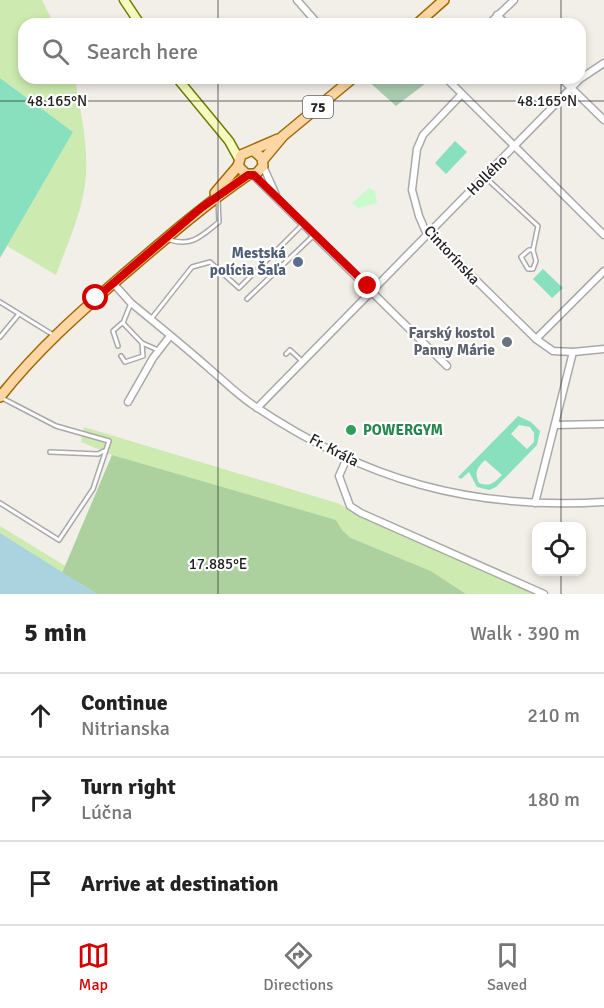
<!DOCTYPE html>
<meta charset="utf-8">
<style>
body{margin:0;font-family:Signika,sans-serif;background:#f6f6f6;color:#222}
.controls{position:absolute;right:18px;bottom:18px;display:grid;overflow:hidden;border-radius:12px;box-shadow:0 3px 9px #0003}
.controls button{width:54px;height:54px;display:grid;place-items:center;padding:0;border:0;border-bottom:2px solid #e0e0e0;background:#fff;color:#222;font:30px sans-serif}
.stop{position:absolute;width:18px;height:18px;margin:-14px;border:4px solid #d40000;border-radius:50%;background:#fff}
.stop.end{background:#d40000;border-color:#fff;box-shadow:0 2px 6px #0008}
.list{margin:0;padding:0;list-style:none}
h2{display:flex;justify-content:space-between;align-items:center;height:78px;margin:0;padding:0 24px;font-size:26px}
h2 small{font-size:20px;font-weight:400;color:#767676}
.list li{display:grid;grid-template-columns:39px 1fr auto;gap:18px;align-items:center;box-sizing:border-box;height:84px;padding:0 24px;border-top:2px solid #e0e0e0}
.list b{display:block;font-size:22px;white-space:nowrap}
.list p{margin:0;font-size:20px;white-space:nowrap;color:#767676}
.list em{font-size:20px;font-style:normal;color:#767676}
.icon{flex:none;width:33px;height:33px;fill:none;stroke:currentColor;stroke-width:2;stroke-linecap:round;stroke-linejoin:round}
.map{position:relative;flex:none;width:604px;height:594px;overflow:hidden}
.search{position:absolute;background:#fff;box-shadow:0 3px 9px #0003;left:18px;right:18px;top:18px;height:66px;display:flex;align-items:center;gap:15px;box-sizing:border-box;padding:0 21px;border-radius:18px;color:#767676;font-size:22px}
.sheet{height:330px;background:#fff}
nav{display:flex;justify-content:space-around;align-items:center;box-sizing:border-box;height:84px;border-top:2px solid #e0e0e0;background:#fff;font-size:16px;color:#767676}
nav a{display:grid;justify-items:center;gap:3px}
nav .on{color:#d40000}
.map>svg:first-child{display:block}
.grass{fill:#cdebb0}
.forest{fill:#add19e}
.cemetery{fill:#aacbaf}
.park{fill:#c8facc}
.pitch{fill:#88e0be;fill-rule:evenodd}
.water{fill:#aad3df}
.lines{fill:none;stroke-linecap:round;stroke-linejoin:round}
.lane-casing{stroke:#a9a9a9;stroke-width:6}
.street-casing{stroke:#a9a9a9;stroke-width:9}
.secondary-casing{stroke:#707d05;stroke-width:11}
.primary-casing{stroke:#a06b00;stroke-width:12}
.lane{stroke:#fff;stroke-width:3}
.street{stroke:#fff;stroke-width:6}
.secondary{stroke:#f7fabf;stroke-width:8}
.primary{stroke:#fcd6a4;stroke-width:9}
.route{stroke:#d40000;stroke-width:8}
.ticks{fill:none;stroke:#222;stroke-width:1.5;stroke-opacity:0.45}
.service-dot{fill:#5c6f8a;stroke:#fff;stroke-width:2}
.worship-dot{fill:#6b7280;stroke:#fff;stroke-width:2}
.leisure-dot{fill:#2e9e5b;stroke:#fff;stroke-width:2}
.labels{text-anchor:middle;stroke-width:4.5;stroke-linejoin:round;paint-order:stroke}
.shield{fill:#fff;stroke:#646464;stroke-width:1.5}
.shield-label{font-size:14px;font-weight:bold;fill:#222}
.street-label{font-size:15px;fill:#222;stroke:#fff}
.service-label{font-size:15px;font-weight:bold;fill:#4e5e75;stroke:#fff;text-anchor:end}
.worship-label{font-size:15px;font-weight:bold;fill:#5b616d;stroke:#fff;text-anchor:end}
.leisure-label{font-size:15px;font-weight:bold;fill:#27864d;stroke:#fff;text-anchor:start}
.ticks-label{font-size:15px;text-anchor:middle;fill:#222;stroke:#fff;stroke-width:4.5;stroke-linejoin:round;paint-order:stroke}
</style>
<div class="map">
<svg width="604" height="594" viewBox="0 0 604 594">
<rect width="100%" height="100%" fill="#f2efe9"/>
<g class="grass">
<path d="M0,0h42l12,24h-30v54h51c5,32 13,64 11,96 -2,35 -18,68 -30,101l-49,-29 66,-114 -73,-54z"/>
<polygon points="84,427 337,503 545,594 466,594 431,571 351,538 342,530 112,455 81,442"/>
<polygon points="0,526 67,567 62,573 0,533"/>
</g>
<polygon class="forest" points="112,455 336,520 342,530 351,538 431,571 466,594 97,594 62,573"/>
<polygon class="cemetery" points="428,78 430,80 396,106 366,79"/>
<polygon class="park" points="369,188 375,191 377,203 358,208 352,203"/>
<g class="pitch">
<polygon points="0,78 73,132 0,258"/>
<polygon points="455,141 467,152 446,174 435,163"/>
<polygon points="543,269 563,288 552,298 533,279"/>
<path d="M518,416l13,6 9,9 -3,14 -41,42 -7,3 -12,-3 -8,-15 -8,7 -3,-2zM519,425l11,2 4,6v9l-7,7 -16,-15zM485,460l17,15c-8,8 -12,12 -23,8 -5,-11 -2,-15 6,-23z"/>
</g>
<polygon class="water" points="0,533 97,594 0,594"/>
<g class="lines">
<g class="lane-casing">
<g id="lane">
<polyline points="485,177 538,226 533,250 536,261 533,269 528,269 521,257 529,250 533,250"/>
<path d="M170,240c22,7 31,-4 49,-18l-1,-23"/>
<polyline points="247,299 313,236"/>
<polyline points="0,302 55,336"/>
<polyline points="131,303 123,323 142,343 158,350"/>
<polyline points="151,319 192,267 210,262 239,288 302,225"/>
<polyline points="0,337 19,314"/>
<polyline points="118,346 113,331 122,323"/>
<polyline points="286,354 290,350 302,361"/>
<polyline points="121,356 125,362 143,356 142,343"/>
<polyline points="50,452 98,454 104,451"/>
<polyline points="0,503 59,540 93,489 109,441 56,426 2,398"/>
</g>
</g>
<g class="street-casing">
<g id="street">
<polyline points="297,0 318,24"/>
<polyline points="497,15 506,24"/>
<polyline points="489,24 514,0"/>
<polyline points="446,78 604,235"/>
<polyline points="561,78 604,120"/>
<polyline points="461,95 423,135 417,149 412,190 419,216 425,230 536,339 553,351 573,352 604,349"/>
<polyline points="263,166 276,195"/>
<polyline points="253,175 447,366"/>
<path d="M113,283l18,20c27,22 54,44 80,67 14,12 27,25 42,35 111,75 217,105 351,97"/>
<polyline points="536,339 604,271"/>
<polyline points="128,402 153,358 170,336"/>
<polyline points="257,408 580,79 604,63"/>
<polyline points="555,425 604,424"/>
<polyline points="347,458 339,476 350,506 361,513 544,594"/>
<polyline points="535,503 573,352"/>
</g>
</g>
<g class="secondary-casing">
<g id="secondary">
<polyline points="124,0 140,24"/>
<polyline points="177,78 229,141 239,159"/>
</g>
</g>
<g class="primary-casing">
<g id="primary">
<polyline points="417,24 444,0"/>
<polyline points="254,151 262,158 263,166 256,174 246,174 238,166 241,155 278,139"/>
<polyline points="263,160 283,136 353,78"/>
<polyline points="215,193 238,166"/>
<path d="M0,397c36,-46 79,-84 123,-122 41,-35 81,-70 125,-100"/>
</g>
</g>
<use href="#lane" class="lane"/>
<use href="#street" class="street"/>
<use href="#secondary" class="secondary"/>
<use href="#primary" class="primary"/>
</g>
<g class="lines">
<polyline class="route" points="96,298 201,208 248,175 254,175 368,286"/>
</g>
<path class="ticks" d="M218,0v24M561,0v24M218,78v516M561,78v448M0,101h604M561,572v22"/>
<circle class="service-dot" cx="298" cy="262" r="6"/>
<circle class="worship-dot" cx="507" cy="342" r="6"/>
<circle class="leisure-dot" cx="351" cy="430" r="6"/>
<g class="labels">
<rect class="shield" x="303" y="96" width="30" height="22" rx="4.5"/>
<g class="shield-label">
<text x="318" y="112">75</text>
</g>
<g class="street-label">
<text transform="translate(487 175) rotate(-45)" y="5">Hollého</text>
<text transform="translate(452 255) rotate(47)" y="5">Cintorínska</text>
<text transform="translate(334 450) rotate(28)" y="5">Fr. Kráľa</text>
</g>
<g class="service-label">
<text x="286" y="258">Mestská<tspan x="286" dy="17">polícia Šaľa</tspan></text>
</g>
<g class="worship-label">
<text x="495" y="338">Farský kostol<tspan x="495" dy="17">Panny Márie</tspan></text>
</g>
<g class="leisure-label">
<text x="363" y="435">POWERGYM</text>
</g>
</g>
<g class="ticks-label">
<text x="57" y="106">48.165°N</text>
<text x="547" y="106">48.165°N</text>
<text x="218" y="569">17.885°E</text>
</g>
</svg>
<div class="controls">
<button><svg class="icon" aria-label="locate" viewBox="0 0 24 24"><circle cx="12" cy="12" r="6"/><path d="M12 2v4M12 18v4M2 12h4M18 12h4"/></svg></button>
</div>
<div class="stop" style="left:96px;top:298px"></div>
<div class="stop end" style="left:368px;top:286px"></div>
<div class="search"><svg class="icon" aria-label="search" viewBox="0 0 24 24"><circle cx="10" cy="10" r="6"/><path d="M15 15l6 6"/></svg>Search here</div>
</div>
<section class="sheet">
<h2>5 min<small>Walk · 390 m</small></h2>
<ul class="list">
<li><svg class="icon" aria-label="ahead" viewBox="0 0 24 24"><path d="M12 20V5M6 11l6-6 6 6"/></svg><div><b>Continue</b><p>Nitrianska</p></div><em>210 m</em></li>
<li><svg class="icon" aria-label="right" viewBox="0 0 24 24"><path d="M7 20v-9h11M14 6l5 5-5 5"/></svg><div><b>Turn right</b><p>Lúčna</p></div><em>180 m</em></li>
<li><svg class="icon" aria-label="arrive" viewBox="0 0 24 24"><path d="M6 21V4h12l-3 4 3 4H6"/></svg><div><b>Arrive at destination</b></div></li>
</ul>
</section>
<nav>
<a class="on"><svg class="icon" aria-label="map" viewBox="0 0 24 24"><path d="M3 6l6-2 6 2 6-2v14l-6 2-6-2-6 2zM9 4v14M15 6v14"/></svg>Map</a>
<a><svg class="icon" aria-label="directions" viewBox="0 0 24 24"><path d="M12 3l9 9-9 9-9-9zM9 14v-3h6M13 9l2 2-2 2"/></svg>Directions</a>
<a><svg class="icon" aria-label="saved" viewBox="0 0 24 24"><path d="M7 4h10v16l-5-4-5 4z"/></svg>Saved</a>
</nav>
